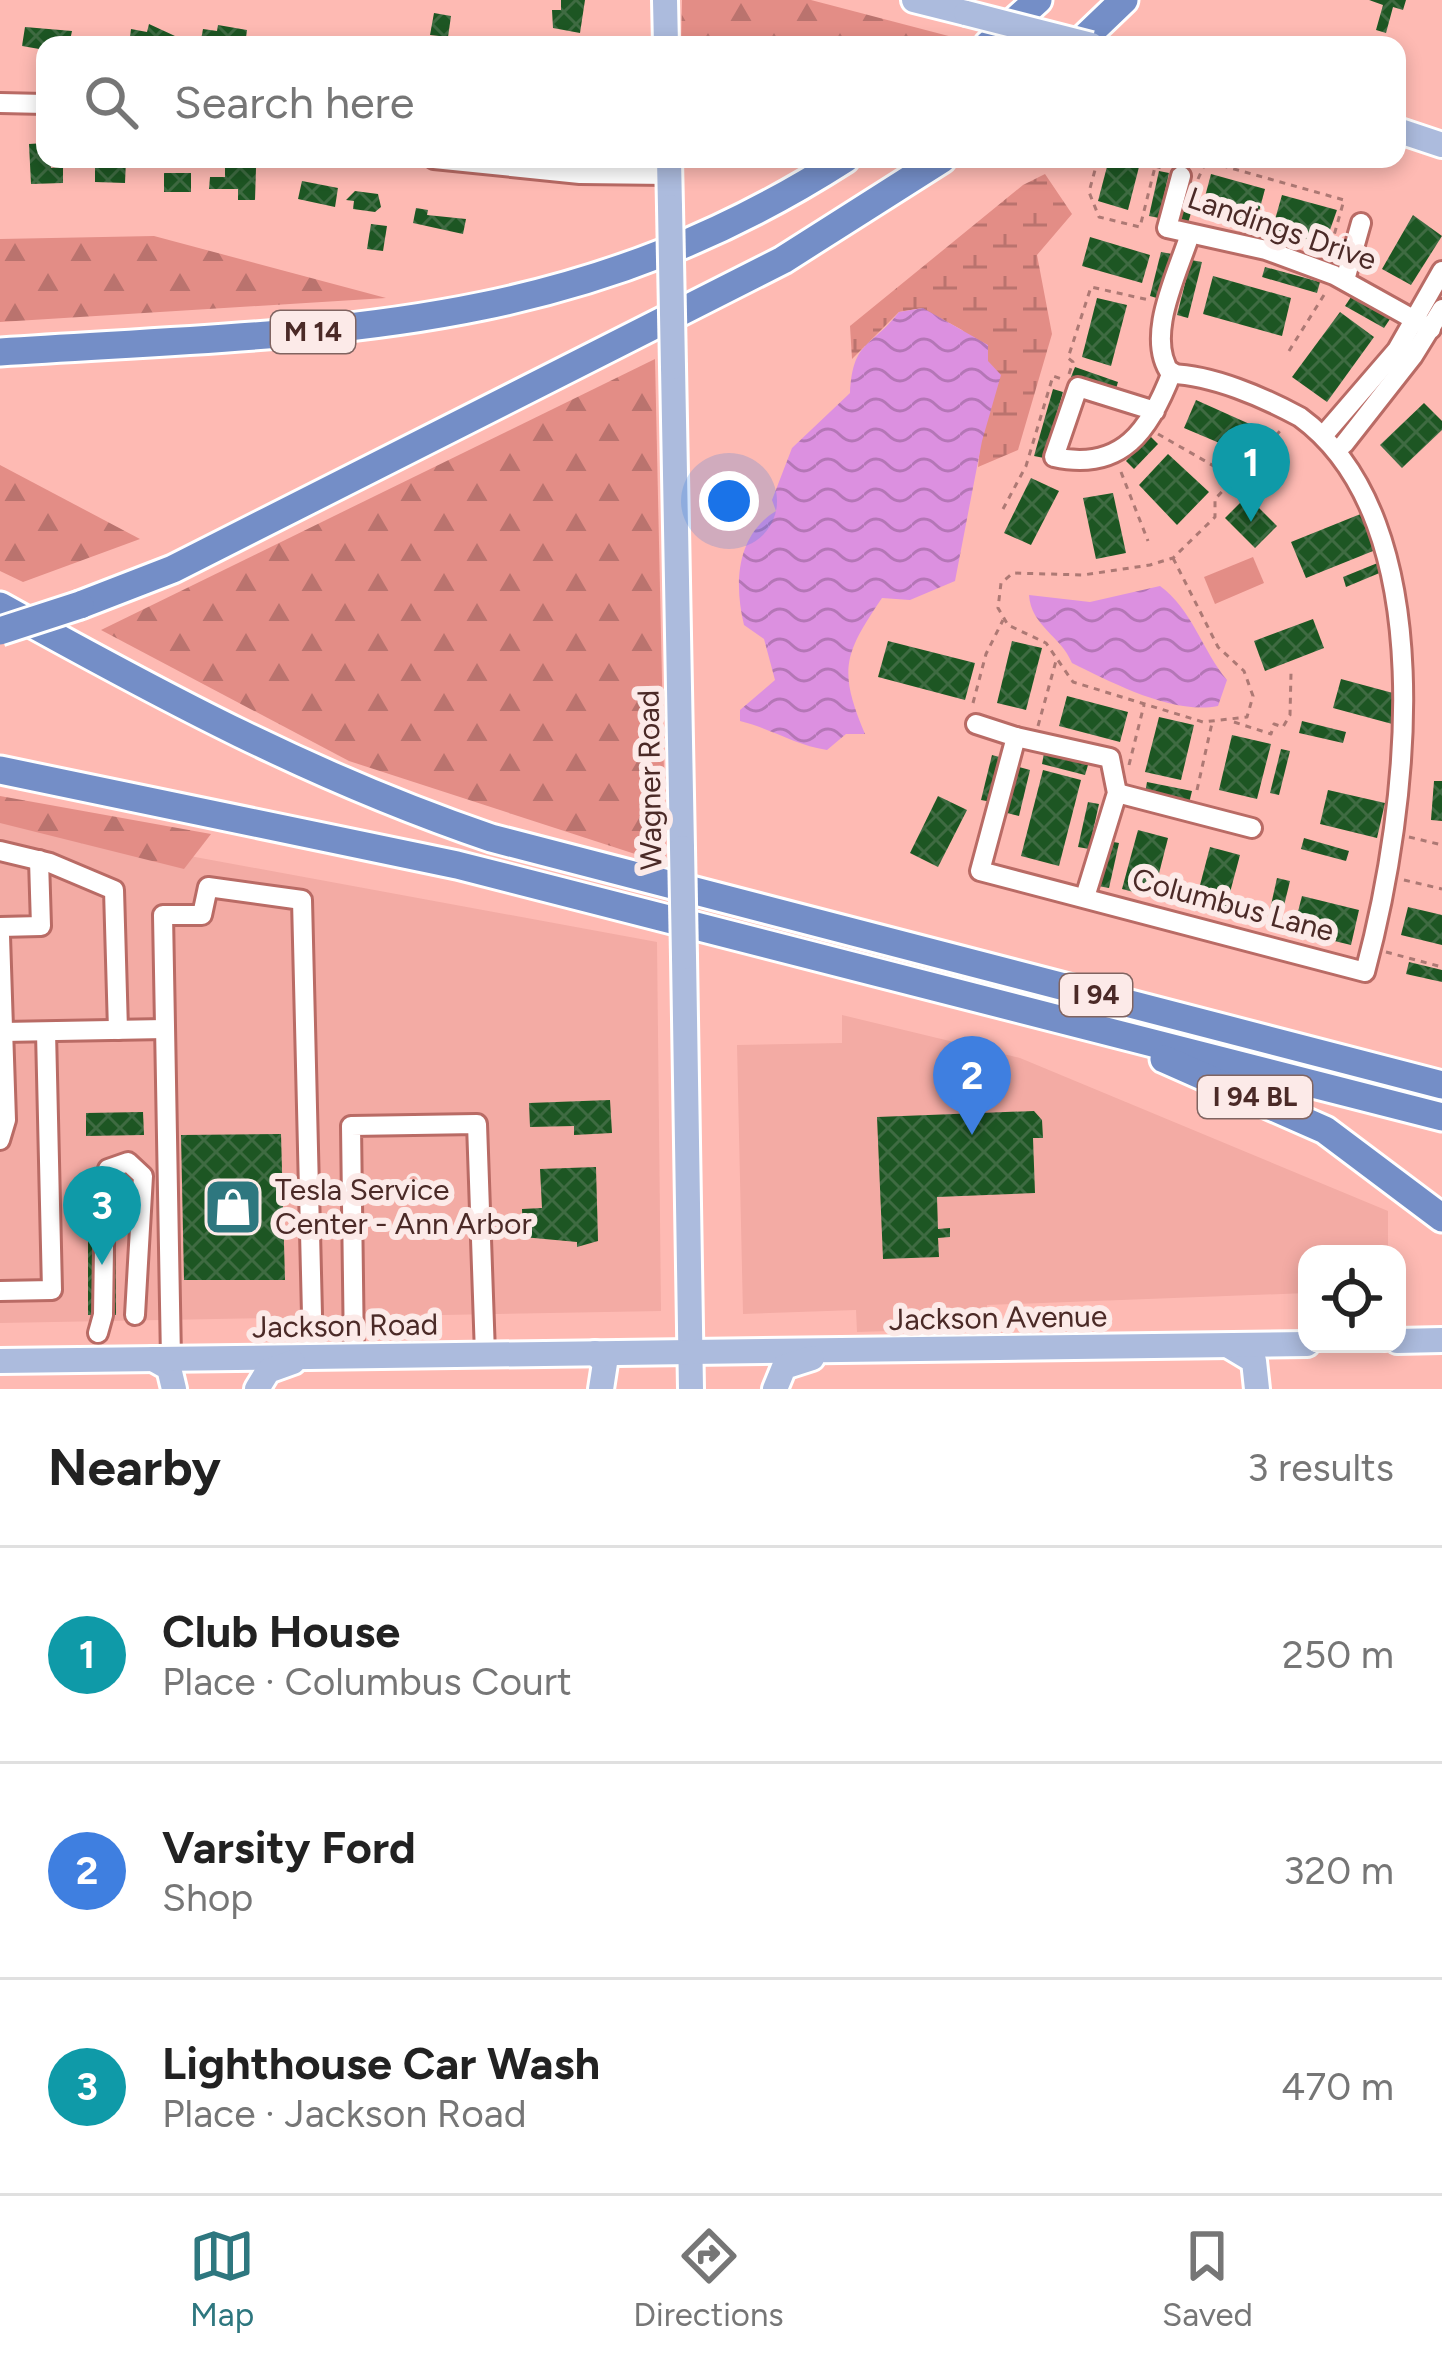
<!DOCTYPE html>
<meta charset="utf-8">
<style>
body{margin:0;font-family:Figtree,sans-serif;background:#f6f6f6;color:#222}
.controls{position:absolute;right:36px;bottom:36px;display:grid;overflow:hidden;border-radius:24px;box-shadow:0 6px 18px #0003}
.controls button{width:108px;height:108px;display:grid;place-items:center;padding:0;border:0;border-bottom:3px solid #e0e0e0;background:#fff;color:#222;font:60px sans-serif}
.you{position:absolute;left:729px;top:501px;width:42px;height:42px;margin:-30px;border:9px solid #fff;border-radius:50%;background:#1a73e8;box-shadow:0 0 0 18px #1a73e833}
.badge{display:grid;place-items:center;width:78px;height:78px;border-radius:50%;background:#2e777f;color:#fff;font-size:39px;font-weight:700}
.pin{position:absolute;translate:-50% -99px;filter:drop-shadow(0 3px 6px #0008)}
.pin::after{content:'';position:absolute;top:63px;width:42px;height:36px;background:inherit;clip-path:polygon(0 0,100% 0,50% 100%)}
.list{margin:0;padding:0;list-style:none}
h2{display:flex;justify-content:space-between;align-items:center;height:156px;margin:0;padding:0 48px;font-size:51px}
h2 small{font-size:39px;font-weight:400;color:#767676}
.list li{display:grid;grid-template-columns:78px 1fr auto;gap:36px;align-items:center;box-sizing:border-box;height:216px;padding:0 48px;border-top:3px solid #e0e0e0}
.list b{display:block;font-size:45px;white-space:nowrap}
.list p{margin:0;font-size:39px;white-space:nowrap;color:#767676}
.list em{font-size:39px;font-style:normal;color:#767676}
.icon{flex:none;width:66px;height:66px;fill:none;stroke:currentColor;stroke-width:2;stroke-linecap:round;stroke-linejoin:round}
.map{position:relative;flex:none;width:1442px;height:1389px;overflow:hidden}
.search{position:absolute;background:#fff;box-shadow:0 6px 18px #0003;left:36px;right:36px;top:36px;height:132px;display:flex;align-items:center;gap:30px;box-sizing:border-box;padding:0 42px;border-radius:24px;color:#767676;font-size:45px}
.sheet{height:804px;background:#fff}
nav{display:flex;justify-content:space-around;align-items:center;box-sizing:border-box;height:168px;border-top:3px solid #e0e0e0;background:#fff;font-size:33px;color:#767676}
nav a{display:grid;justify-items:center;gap:6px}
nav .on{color:#2e777f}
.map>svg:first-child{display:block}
.built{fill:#f3aba4}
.forest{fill:url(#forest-firs)}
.wetland{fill:url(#wetland-marsh)}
.pitch{fill:#e38d86}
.water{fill:url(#water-waves)}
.building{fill:url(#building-cross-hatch)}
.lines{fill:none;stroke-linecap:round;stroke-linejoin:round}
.minor-casing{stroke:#b96b65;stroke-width:24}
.major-casing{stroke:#fff;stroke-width:30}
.highway-casing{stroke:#fff;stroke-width:33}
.path{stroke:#ad7974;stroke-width:3;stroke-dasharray:6 6;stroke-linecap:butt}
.minor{stroke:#fff;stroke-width:18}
.major{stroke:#acbbdd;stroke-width:24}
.highway{stroke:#748ec7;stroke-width:27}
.major-bridge-casing{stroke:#fff;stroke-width:30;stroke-linecap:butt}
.highway-bridge-casing{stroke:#fff;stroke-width:33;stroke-linecap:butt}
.major-bridge{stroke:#acbbdd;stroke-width:24}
.highway-bridge{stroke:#748ec7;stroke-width:27}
.labels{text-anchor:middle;stroke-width:12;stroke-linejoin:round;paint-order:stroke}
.shield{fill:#fceae8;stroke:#806461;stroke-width:3}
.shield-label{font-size:27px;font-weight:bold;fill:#4b2a27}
.street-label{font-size:30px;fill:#4b2a27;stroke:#fceae8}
.poi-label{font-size:30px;fill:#4b2a27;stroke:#fceae8;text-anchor:start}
</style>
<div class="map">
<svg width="1442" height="1389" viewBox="0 0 1442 1389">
<defs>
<pattern id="forest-firs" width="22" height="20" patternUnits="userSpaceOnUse" patternTransform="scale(3)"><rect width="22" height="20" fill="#e38d86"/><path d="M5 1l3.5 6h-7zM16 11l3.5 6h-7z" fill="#ba736e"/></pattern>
<pattern id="wetland-marsh" width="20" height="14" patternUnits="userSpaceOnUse" patternTransform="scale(3)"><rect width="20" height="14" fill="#e38d86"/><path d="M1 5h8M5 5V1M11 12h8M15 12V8" fill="none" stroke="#ba736e"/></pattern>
<pattern id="water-waves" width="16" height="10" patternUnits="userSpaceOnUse" patternTransform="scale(3)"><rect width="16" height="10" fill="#dc90e0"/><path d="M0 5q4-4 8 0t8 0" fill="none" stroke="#b476b6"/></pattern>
<pattern id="building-cross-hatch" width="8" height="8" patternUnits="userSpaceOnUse" patternTransform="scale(3)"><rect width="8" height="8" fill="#1d5623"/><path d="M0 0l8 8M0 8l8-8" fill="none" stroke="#3f6b42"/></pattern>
</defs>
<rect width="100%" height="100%" fill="#febab3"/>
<g class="built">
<polygon points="0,821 657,942 661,1311 0,1323"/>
<polygon points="842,1015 1020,1058 1388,1211 1388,1254 1307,1254 1307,1293 987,1305 985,1328 857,1332 856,1310 743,1314 737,1045 842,1043"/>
</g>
<g class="forest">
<polygon points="682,0 811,0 960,39 950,45 681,45"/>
<polygon points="154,236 386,298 0,322 0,239"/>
<polygon points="655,359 666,864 349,761 101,630"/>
<polygon points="0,465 140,539 23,582 0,571"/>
<polygon points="0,796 211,834 184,869 0,823"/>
</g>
<polygon class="wetland" points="1045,174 1072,214 1037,255 1052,334 1018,450 978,467 988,361 962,330 922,308 899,312 852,359 850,326 1023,185"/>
<polygon class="pitch" points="1253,557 1264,583 1215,604 1204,577"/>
<g class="water">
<path d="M923,308l65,37v16l13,14 -19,66 -27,140 -45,19 -28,-2c-38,56 -44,72 -17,136h-19l-19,16c-32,-5 -55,-21 -87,-29v-11l35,-30 -11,-41 -20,-14c-10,-41 -8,-90 32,-114l-4,-11 20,-52 58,-55c3,-53 20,-44 49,-81z"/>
<path d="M1160,586c32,23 42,64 67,94l-9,26c-45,9 -105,-23 -146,-43 -11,-27 -41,-37 -43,-68l61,7z"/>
</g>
<g class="building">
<polygon points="561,0 585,0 580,33 553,28 552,10 561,10"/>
<polygon points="1369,0 1406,0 1403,10 1393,7 1386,33 1376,30 1383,5"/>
<polygon points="434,13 451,16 448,37 430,35"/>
<polygon points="149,24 175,36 174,45 129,44 131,29 147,32"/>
<polygon points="218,25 247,30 245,45 200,45 203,29 217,31"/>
<polygon points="25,27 72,31 69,45 45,45 45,50 22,46"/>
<polygon points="45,143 45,159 50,159 51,168 63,167 63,183 31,184 29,144"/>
<polygon points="95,159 126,160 125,183 95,182"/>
<polygon points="1109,159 1141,159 1128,210 1098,201"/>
<polygon points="225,168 256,168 255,200 238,200 238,189 209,189 210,177 225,177"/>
<polygon points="1159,171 1169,173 1159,218 1149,216"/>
<rect x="164" y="173" width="27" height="19"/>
<polygon points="1211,174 1265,189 1256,223 1202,208"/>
<polygon points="302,181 338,188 335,207 298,199"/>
<polygon points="1189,181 1200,184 1187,226 1177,222"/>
<polygon points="355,191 378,194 381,207 375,212 353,209 354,201 346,200"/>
<polygon points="1282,195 1337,210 1325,244 1272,230"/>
<polygon points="416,208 428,210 427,215 466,219 463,234 413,223"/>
<polygon points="1413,215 1442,236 1411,285 1382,269"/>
<polygon points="371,224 387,226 383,251 367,249"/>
<polygon points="1090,237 1150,255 1142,283 1082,266"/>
<polygon points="1161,252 1172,254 1160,299 1150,296"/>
<polygon points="1191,260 1202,262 1188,318 1177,315"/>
<polygon points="1265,267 1320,282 1317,293 1262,277"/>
<polygon points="1213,276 1291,298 1282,336 1203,314"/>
<polygon points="1351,297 1390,319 1384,328 1345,306"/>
<polygon points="1097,298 1127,305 1111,366 1082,357"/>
<polygon points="1340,312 1374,337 1327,402 1292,377"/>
<polygon points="1075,367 1118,382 1115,392 1071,377"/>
<polygon points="1053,389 1063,392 1044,458 1034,456"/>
<polygon points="1196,400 1254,426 1243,453 1184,428"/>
<polygon points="1424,403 1442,421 1442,430 1402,468 1380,445"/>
<polygon points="1150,436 1158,444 1134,469 1126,461"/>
<polygon points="1168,454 1209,492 1177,525 1139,485"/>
<polygon points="1031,478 1059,491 1031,545 1004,533"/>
<polygon points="1113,493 1126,553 1096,559 1083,498"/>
<polygon points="1247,496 1277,526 1255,548 1225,518"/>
<polygon points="1368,511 1383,547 1306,578 1291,542"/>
<polygon points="1385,560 1389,569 1346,587 1343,577"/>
<polygon points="1313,619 1324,648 1265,671 1254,641"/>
<polygon points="888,641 975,663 965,700 878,677"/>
<polygon points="1012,641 1042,648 1026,710 997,703"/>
<polygon points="1341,679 1404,696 1396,725 1333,708"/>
<polygon points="1067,696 1128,712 1120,742 1059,726"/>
<polygon points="1159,717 1194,725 1181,780 1145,772"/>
<polygon points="1302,721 1346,732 1343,743 1299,733"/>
<polygon points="1232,735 1271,744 1257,799 1219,790"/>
<polygon points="1281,749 1290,751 1279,795 1270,793"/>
<polygon points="1044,753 1088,765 1085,775 1042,764"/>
<polygon points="992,755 1003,758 992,802 981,800"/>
<polygon points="1019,767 1030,770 1019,816 1007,813"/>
<polygon points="1043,770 1081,780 1059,866 1021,856"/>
<polygon points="1434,781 1442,781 1442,821 1431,820"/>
<polygon points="1147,782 1192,791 1189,803 1145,793"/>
<polygon points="1328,790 1385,803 1377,838 1320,824"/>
<polygon points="938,796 967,810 938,867 910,853"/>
<polygon points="1088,802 1099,804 1089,849 1078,847"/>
<polygon points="1138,830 1168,838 1153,897 1122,889"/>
<polygon points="1304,838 1349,851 1346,861 1301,849"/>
<polygon points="1108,841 1119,843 1109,888 1098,886"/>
<polygon points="1210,847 1240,855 1224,915 1194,908"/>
<polygon points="1277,878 1290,881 1279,926 1267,923"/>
<polygon points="1302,896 1359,910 1351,945 1293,931"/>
<polygon points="1408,907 1442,915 1442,945 1401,935"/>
<polygon points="1409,962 1442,970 1442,982 1406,974"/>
<polygon points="610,1100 612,1133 574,1135 574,1126 530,1127 529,1103"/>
<polygon points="1034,1111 1042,1120 1043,1138 1033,1138 1035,1193 937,1197 938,1229 950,1228 950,1237 938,1238 939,1257 883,1259 877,1117"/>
<polygon points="143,1112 144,1135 86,1136 86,1113"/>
<polygon points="281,1134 285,1280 184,1280 181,1135"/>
<polygon points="596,1167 598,1241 577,1247 577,1242 523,1237 522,1209 542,1208 540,1169"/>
<rect x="88" y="1215" width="28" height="100"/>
</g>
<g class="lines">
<g class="minor-casing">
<g id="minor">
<polyline points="0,103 45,104"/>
<polyline points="434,159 580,174 669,175"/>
<polyline points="1181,176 1167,228 1266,250 1334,275 1431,329"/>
<polyline points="1345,280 1361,223"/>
<path d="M1155,411l-77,-24 -24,70c68,15 96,-27 118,-85"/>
<polyline points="1328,430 1397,350 1442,271"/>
<polyline points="1344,444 1413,356 1442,309"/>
<path d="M976,724l40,13 -36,134 385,101c45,-167 77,-451 -65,-555 -37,-20 -88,-42 -129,-43 -27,-37 7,-101 19,-140"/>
<polyline points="1016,737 1110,758 1117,793 1085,897"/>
<polyline points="1117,793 1252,828"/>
<polyline points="0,851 50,863 114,890 118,1030"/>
<polyline points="0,927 41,926 39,860"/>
<polyline points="0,936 6,1120 0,1140"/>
<polyline points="3,1032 165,1029"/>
<polyline points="0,1291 52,1290 46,1032"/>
<polyline points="98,1333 103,1315 105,1181 108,1169 128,1162 143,1176 135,1315"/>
<polyline points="354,1356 351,1126 477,1124 485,1354"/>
<polyline points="171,1359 163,915 202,915 208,887 302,900 313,1356"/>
</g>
</g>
<g class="major-casing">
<g id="major">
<polyline points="665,0 666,45"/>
<polyline points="914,0 966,13"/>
<polyline points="1397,130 1442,145"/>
<polyline points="669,159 670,207"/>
<polyline points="673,367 682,848"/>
<polyline points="684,957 691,1389"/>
<polyline points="1397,1341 1442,1340"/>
<polyline points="1229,1346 1254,1361 1257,1389"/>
<polyline points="595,1353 605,1363 601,1389"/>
<polyline points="153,1359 169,1368 174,1389"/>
<polyline points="0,1361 1307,1344"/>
<polyline points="257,1389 268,1371 293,1362"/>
<polyline points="775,1389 784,1367 812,1358"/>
</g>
</g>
<g class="highway-casing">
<g id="highway">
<polyline points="988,45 1038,0"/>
<polyline points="1077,45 1124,0"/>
<path d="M0,352c316,-21 566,-14 845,-193"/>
<polyline points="80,605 173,569 783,260 942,159"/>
<path d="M0,606c164,91 312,171 491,232l951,247"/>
<polyline points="0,770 457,865 1442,1117"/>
<polyline points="1164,1059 1325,1130 1442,1218"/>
</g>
</g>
<g class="path">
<polyline points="1098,159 1089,192 1099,217 1140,227 1157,159"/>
<polyline points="1155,166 1165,169"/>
<polyline points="1198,179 1206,161 1344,200 1329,253"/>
<polyline points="1289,351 1324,295"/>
<polyline points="1069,374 1073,362 1068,358 1091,287 1149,300"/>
<polyline points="1158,434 1233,477"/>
<polyline points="1121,472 1148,541"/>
<polyline points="1003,509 1026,466 1053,376 1065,380"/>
<polyline points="1173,558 1218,647 1244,671 1253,696 1247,717 1203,722 1073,682 1046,643 1008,625 998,608 1001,583 1013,573 1083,575 1150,565 1173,558 1215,517 1215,499 1282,429"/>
<polyline points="973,703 986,654 1003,620"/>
<polyline points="1234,722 1271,734 1274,724 1283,727 1290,715 1291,673"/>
<polyline points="1038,726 1056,661"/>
<polyline points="1129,765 1144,705"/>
<polyline points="1197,790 1212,723"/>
<polyline points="1409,837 1442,845"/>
<polyline points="1404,880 1442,889"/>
<polyline points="1386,952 1442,967"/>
</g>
<use href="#minor" class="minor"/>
<use href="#major" class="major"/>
<use href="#highway" class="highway"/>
<g class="major-bridge-casing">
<g id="major-bridge">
<polyline points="966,13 1091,45"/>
<polyline points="670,207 673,367"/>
<polyline points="682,848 684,957"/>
</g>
</g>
<g class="highway-bridge-casing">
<polyline id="highway-bridge" points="0,631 80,605"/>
</g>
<use href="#major-bridge" class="major-bridge"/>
<use href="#highway-bridge" class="highway-bridge"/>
</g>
<defs>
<g id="shop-square" transform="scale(3)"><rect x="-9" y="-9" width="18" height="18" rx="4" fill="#2e777f" stroke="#fceae8"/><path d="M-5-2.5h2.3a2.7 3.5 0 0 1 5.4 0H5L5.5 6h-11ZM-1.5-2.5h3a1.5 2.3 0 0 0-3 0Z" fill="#fff"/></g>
</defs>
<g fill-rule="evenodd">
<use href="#shop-square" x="233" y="1207"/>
</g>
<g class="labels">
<g class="shield">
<rect x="271" y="311" width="84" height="42" rx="9"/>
<rect x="1060" y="974" width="72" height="42" rx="9"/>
<rect x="1198" y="1076" width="114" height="42" rx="9"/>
</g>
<g class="shield-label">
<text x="313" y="341">M 14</text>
<text x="1096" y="1004">I 94</text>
<text x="1255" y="1106">I 94 BL</text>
</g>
<g class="street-label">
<text transform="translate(1282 229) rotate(19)" y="10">Landings Drive</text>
<text transform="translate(650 780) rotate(-91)" y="10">Wagner Road</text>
<text transform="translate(1233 905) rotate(15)" y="10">Columbus Lane</text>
<text transform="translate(998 1318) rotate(-1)" y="10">Jackson Avenue</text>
<text transform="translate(345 1326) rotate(-1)" y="10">Jackson Road</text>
</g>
<g class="poi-label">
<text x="275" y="1200">Tesla Service<tspan x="275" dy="34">Center - Ann Arbor</tspan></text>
</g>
</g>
</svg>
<div class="controls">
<button><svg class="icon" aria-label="locate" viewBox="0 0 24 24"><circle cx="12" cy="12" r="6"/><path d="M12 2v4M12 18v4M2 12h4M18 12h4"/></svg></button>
</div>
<div class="you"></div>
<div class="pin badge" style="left:1251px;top:522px;background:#0f9aa8">1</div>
<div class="pin badge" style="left:972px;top:1135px;background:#3f7fe0">2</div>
<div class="pin badge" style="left:102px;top:1265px;background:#0f9aa8">3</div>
<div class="search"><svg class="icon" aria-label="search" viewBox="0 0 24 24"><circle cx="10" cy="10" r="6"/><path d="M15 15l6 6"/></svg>Search here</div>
</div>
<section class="sheet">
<h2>Nearby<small>3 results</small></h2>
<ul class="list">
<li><span class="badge" style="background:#0f9aa8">1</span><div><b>Club House</b><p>Place · Columbus Court</p></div><em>250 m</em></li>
<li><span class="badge" style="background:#3f7fe0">2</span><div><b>Varsity Ford</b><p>Shop</p></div><em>320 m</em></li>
<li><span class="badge" style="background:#0f9aa8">3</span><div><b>Lighthouse Car Wash</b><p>Place · Jackson Road</p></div><em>470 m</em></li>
</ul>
</section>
<nav>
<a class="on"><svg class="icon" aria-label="map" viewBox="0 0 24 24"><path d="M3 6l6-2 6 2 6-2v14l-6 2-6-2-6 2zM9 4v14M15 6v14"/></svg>Map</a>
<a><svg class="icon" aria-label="directions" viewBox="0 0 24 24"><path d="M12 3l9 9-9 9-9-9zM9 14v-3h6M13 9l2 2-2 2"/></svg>Directions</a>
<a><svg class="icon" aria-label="saved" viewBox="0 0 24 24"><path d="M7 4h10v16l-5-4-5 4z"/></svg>Saved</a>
</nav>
